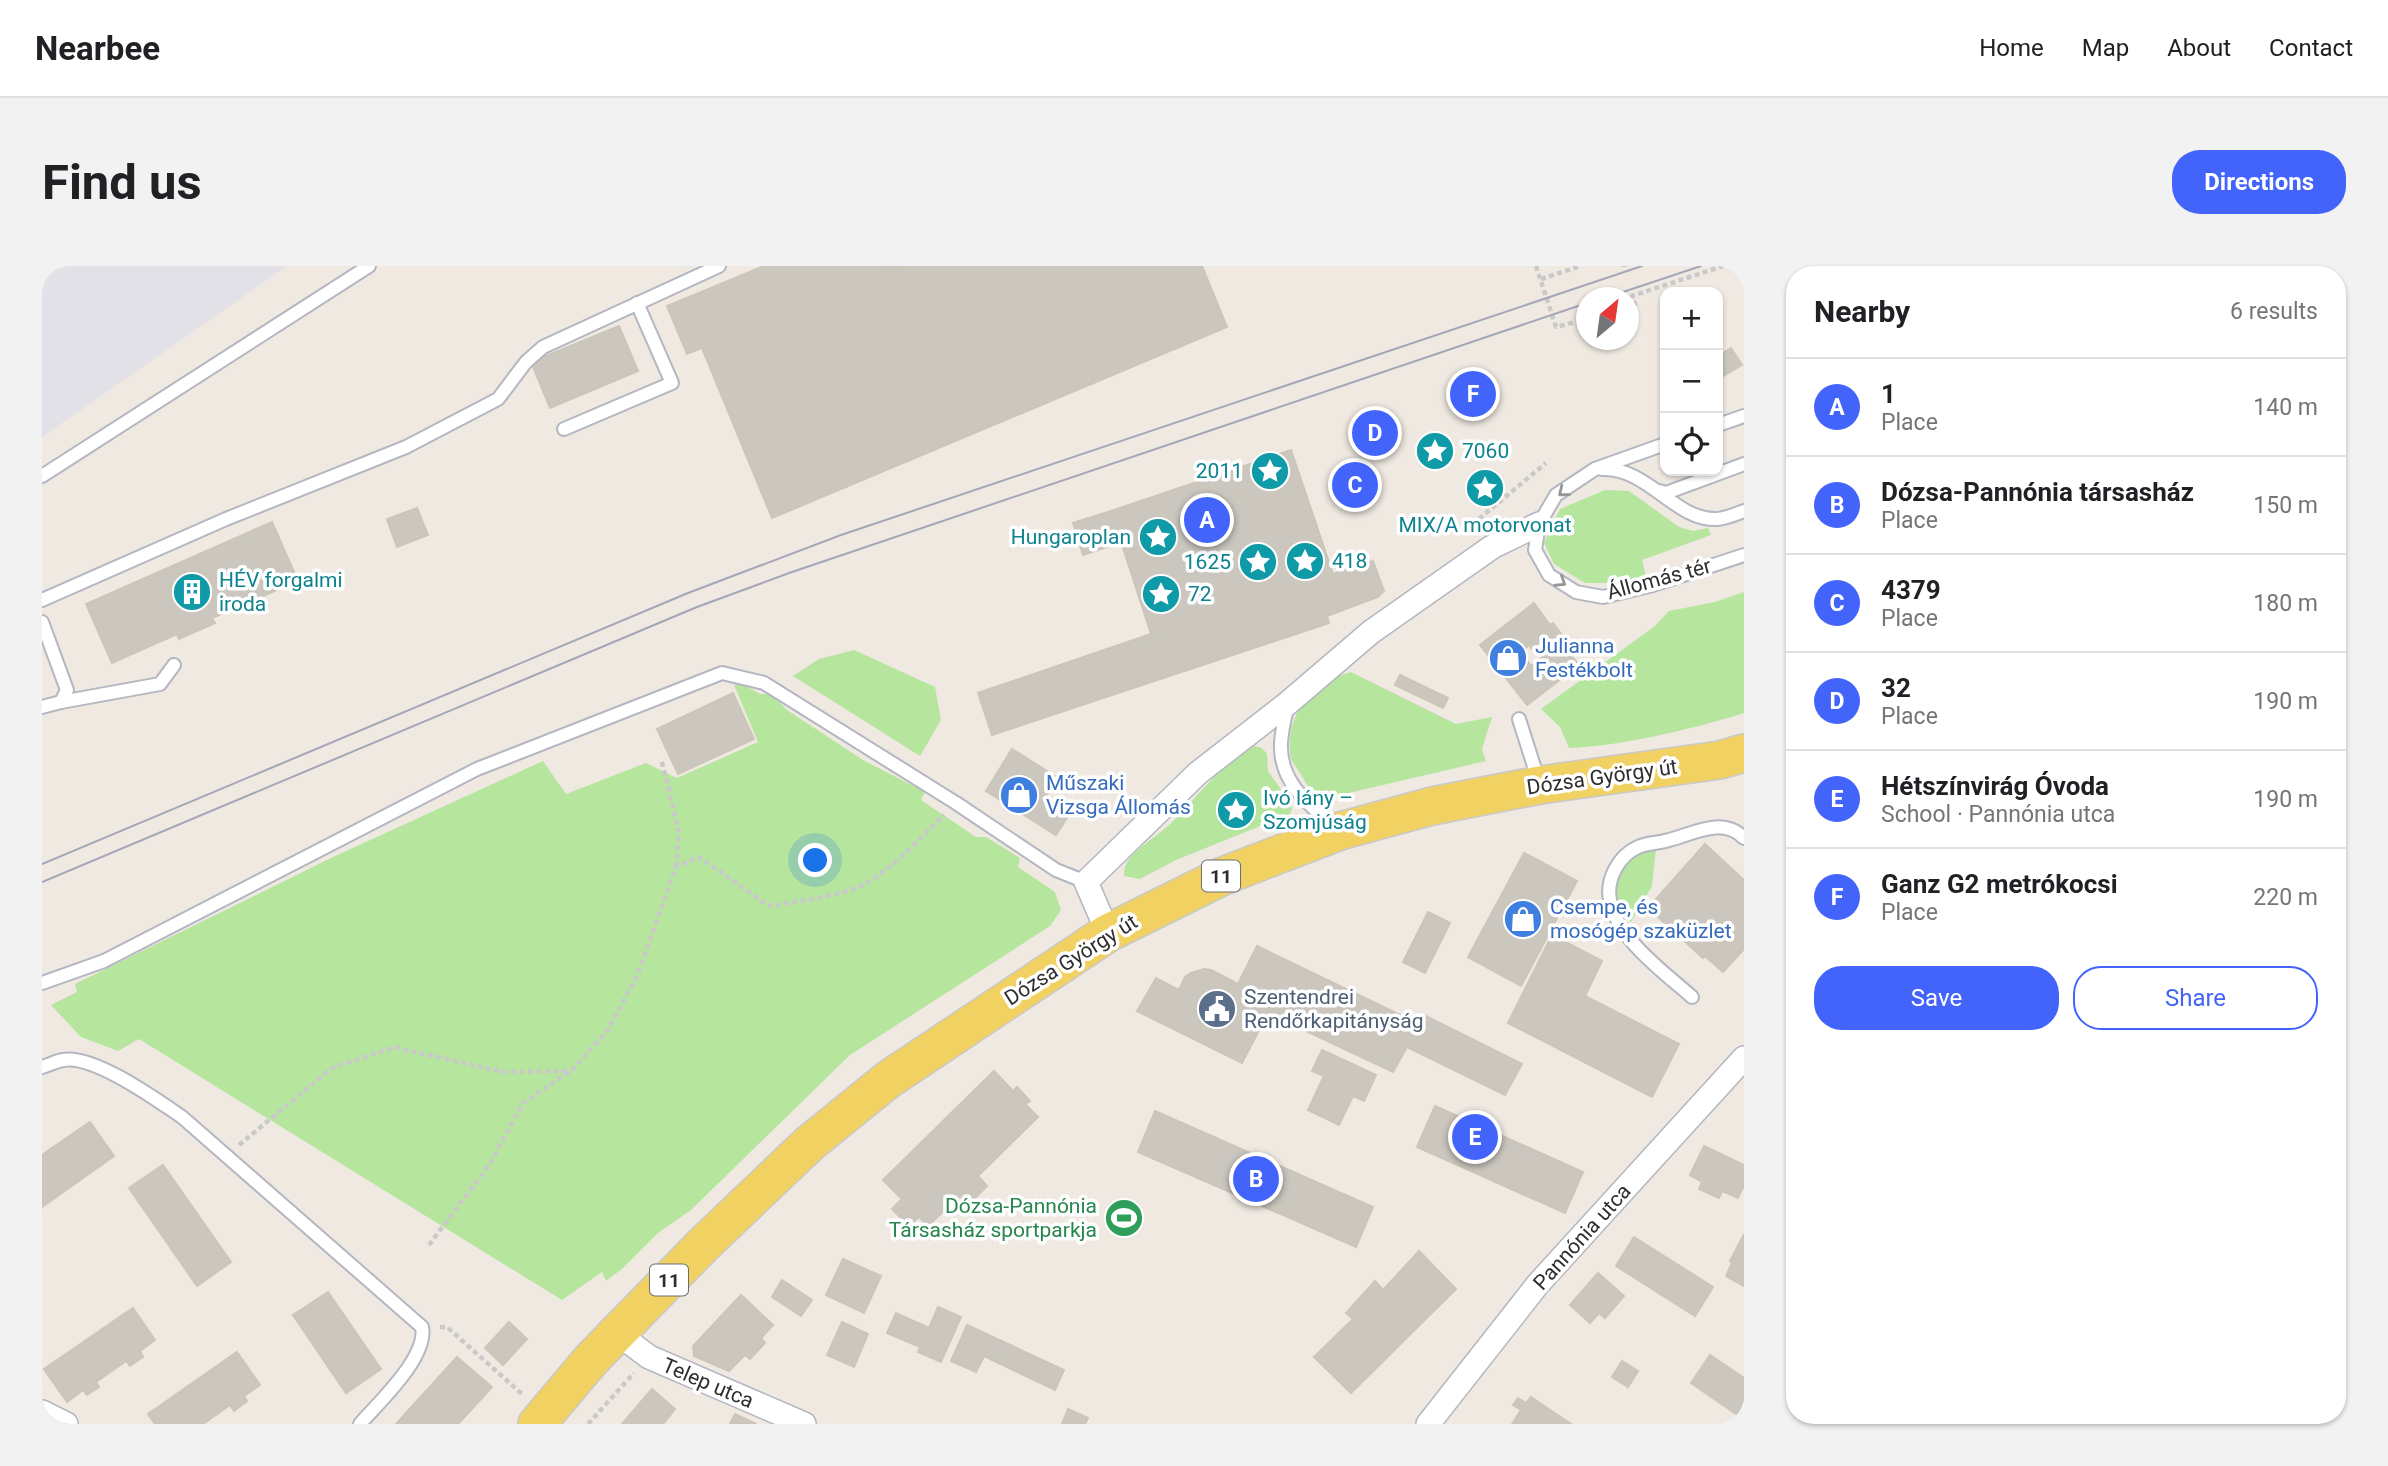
<!DOCTYPE html>
<meta charset="utf-8">
<style>
body{margin:0;font-family:Roboto,sans-serif;background:#f2f2f2;color:#202124}
.controls{position:absolute;right:21px;top:21px;display:grid;overflow:hidden;border-radius:14px;box-shadow:0 2px 5px #0004}
.controls button{width:63px;height:63px;display:grid;place-items:center;padding:0;border:0;border-bottom:2px solid #e0e0e0;background:#fff;color:#202124;font:35px sans-serif}
.compass{position:absolute;left:1534px;top:21px;width:63px;height:63px;border-radius:50%;background:#fff;box-shadow:0 2px 5px #0004;rotate:29deg}
.you{position:absolute;left:774px;top:595px;width:24px;height:24px;margin:-18px;border:5px solid #fff;border-radius:50%;background:#1a73e8;box-shadow:0 0 0 10px #1a73e833}
.badge{display:grid;place-items:center;width:46px;height:46px;border-radius:50%;background:#4264fb;color:#fff;font-size:23px;font-weight:700}
.pin{position:absolute;translate:-50% -50%;border:4px solid #fff;box-shadow:0 2px 7px #0006}
.list{margin:0;padding:0;list-style:none}
h2{display:flex;justify-content:space-between;align-items:center;height:91px;margin:0;padding:0 28px;font-size:30px}
h2 small{font-size:23px;font-weight:400;color:#757577}
.list li{display:grid;grid-template-columns:46px 1fr auto;gap:21px;align-items:center;box-sizing:border-box;height:98px;padding:0 28px;border-top:2px solid #e0e0e0}
.list b{display:block;font-size:26px;white-space:nowrap}
.list p{margin:0;font-size:23px;white-space:nowrap;color:#757577}
.list em{font-size:23px;font-style:normal;color:#757577}
.actions{display:flex;gap:14px;padding:21px 28px}
.actions a{flex:1;padding:16px 0;border:2px solid #4264fb;border-radius:28px;text-align:center;font-size:24px;color:#4264fb}
.actions .main{background:#4264fb;color:#fff}
.icon{flex:none;width:38px;height:38px;fill:none;stroke:currentColor;stroke-width:2;stroke-linecap:round;stroke-linejoin:round}
.map{position:relative;flex:none;width:1702px;height:1158px;overflow:hidden;border-radius:28px}
header{display:flex;align-items:center;gap:42px;box-sizing:border-box;height:98px;padding:0 35px;background:#fff;border-bottom:2px solid #e0e0e0}
header strong{font-size:33px}
nav{display:flex;gap:38px;margin-inline-start:auto;font-size:24px}
.intro{display:flex;align-items:center;justify-content:space-between;box-sizing:border-box;height:168px;padding:0 42px}
h1{margin:0;font-size:49px}
.button{padding:18px 32px;border-radius:28px;background:#4264fb;color:#fff;font-size:24px;font-weight:700}
main{display:flex;gap:42px;padding:0 42px}
aside{flex:1;background:#fff;border-radius:28px;box-shadow:0 2px 5px #0004}
.map>svg:first-child{display:block}
.industrial{fill:#e3e1e8}
.green{fill:#b6e59e}
.building{fill:#cbc7bf;stroke:#cbc5ba;stroke-width:2}
.lines{fill:none;stroke-linecap:round;stroke-linejoin:round}
.service-casing{stroke:#b4b7c1;stroke-width:16}
.minor-casing{stroke:#b4b7c1;stroke-width:26}
.primary-casing{stroke:#c9c9c9;stroke-width:40}
.path{stroke:#c9c9c9;stroke-width:4.5;stroke-dasharray:5 3.5;stroke-linecap:butt}
.service{stroke:#fff;stroke-width:12}
.minor{stroke:#fff;stroke-width:23}
.primary{stroke:#f2d163;stroke-width:37}
.tram{stroke:#a3a6b8;stroke-width:2}
.oneway{stroke:#969696}
.labels{text-anchor:middle;stroke-width:7;stroke-linejoin:round;paint-order:stroke}
.shield{fill:#fff;stroke:#6d6d6d;stroke-width:2}
.shield-label{font-size:19px;font-weight:bold;fill:#2e2e2e}
.culture-label{font-size:21px;fill:#0d838f;stroke:#fff;text-anchor:start}
.street-label{font-size:21px;fill:#2e2e2e;stroke:#fff}
.shop-label{font-size:21px;fill:#366cbe;stroke:#fff;text-anchor:start}
.service-label{font-size:21px;fill:#4e5e75;stroke:#fff;text-anchor:start}
.leisure-label{font-size:21px;fill:#27864d;stroke:#fff;text-anchor:end}
</style>
<header>
<strong>Nearbee</strong>
<nav><a>Home</a><a>Map</a><a>About</a><a>Contact</a></nav>
</header>
<div class="intro"><h1>Find us</h1><a class="button">Directions</a></div>
<main>
<div class="map">
<svg width="1702" height="1158" viewBox="0 0 1702 1158">
<rect width="100%" height="100%" fill="#efe9e1"/>
<polygon class="industrial" points="0,0 245,0 0,171"/>
<g class="green">
<polygon points="1563,224 1587,225 1637,261 1651,265 1666,262 1669,269 1600,294 1604,310 1575,317 1543,317 1512,298 1502,277 1518,243"/>
<path d="M1702,326v121c-51,16 -122,33 -175,35l-9,-21 -19,-18 114,-83 14,-15 46,-9z"/>
<polygon points="812,384 893,421 899,454 878,490 751,410 777,393"/>
<path d="M1309,406l105,52 36,-7 -10,32 4,12 -159,37c-17,-7 -18,-10 -27,-25 -4,-6 -10,-13 -10,-20 -4,-41 24,-70 61,-81z"/>
<polygon points="699,417 718,428 729,428 745,444 821,494 883,526 879,534 934,571 944,571 978,592 976,601 1013,626 1019,644 1008,660 808,789 649,944 616,967 581,1002 564,1015 560,1006 520,1034 97,773 76,785 39,771 9,739 35,726 33,718 289,592 501,495 524,528 604,497 635,512 716,476 692,419"/>
<path d="M1213,480l7,2 5,6 1,17 23,33 1,5 -2,5 -114,46 -36,19 -16,-3c0,-5 0,-10 4,-15 9,-14 28,-24 40,-35 23,-21 61,-72 87,-80z"/>
<path d="M1614,582l-4,38 -21,36c-11,-6 -18,-23 -16,-36 1,-9 9,-20 13,-27z"/>
</g>
<g class="building">
<polygon points="722,0 859,0 645,88 625,40"/>
<polygon points="859,0 1160,0 1185,61 730,252 660,82"/>
<polygon points="577,60 596,105 508,142 489,96"/>
<polygon points="1689,82 1700,99 1676,113 1676,90"/>
<polygon points="1249,184 1291,308 1331,295 1342,325 1336,331 1285,350 1287,357 950,469 936,427 1109,368 1069,245"/>
<polygon points="375,242 386,269 355,281 345,253"/>
<polygon points="1069,245 1080,276 1041,289 1031,257"/>
<polygon points="230,256 256,315 170,352 173,357 137,373 135,368 70,397 44,338"/>
<polygon points="1492,337 1508,359 1511,357 1520,369 1507,379 1502,373 1490,383 1487,379 1479,386 1489,400 1519,376 1537,399 1485,439 1438,379"/>
<polygon points="1358,409 1406,432 1401,442 1353,419"/>
<polygon points="691,427 712,473 636,508 615,463"/>
<polygon points="970,483 1016,512 1003,532 1028,547 1014,569 944,525"/>
<polygon points="1663,578 1702,614 1702,683 1681,706 1663,690 1661,692 1606,642"/>
<polygon points="1482,587 1535,615 1479,720 1426,691"/>
<polygon points="1386,646 1408,657 1383,707 1361,696"/>
<polygon points="1510,669 1560,695 1543,730 1637,778 1610,831 1466,757"/>
<polygon points="1215,680 1377,758 1382,749 1480,798 1463,829 1365,781 1351,806 1226,747 1200,797 1095,745 1114,712 1137,724 1143,711 1149,707 1162,703 1169,704 1196,718"/>
<polygon points="1280,784 1334,809 1322,835 1311,830 1297,859 1266,844 1282,810 1270,805"/>
<polygon points="952,805 971,825 975,821 988,835 983,838 996,851 936,910 945,920 920,945 911,936 886,960 877,951 867,960 850,943 860,933 841,914"/>
<polygon points="1393,840 1541,906 1523,947 1375,881"/>
<polygon points="1113,845 1331,941 1314,981 1096,886"/>
<polygon points="48,856 72,890 0,941 0,889"/>
<polygon points="1662,880 1702,899 1702,919 1696,932 1680,925 1677,932 1657,923 1660,916 1648,909"/>
<polygon points="121,899 189,996 155,1020 87,922"/>
<polygon points="1702,968 1702,1020 1684,1010 1690,997 1688,995"/>
<polygon points="1592,971 1671,1021 1653,1050 1574,1000"/>
<polygon points="1377,985 1414,1023 1309,1127 1272,1091 1311,1053 1304,1047 1333,1015 1341,1024"/>
<polygon points="801,993 839,1010 822,1047 784,1029"/>
<polygon points="1556,1007 1582,1030 1563,1052 1557,1047 1548,1057 1528,1039"/>
<polygon points="740,1014 770,1034 759,1050 730,1031"/>
<polygon points="286,1026 339,1103 304,1127 251,1049"/>
<polygon points="699,1029 731,1059 719,1072 723,1077 708,1093 703,1089 687,1105 652,1090 651,1080"/>
<polygon points="896,1041 919,1051 899,1096 876,1086 878,1081 845,1067 854,1047 887,1062"/>
<polygon points="91,1042 113,1074 98,1085 101,1091 88,1100 84,1095 54,1116 57,1121 45,1129 41,1124 25,1136 2,1103"/>
<polygon points="467,1056 485,1073 461,1099 443,1082"/>
<polygon points="800,1056 826,1068 812,1101 785,1089"/>
<polygon points="925,1059 1022,1104 1013,1124 942,1090 934,1106 909,1095"/>
<polygon points="195,1086 218,1119 202,1130 205,1135 192,1145 188,1139 161,1158 113,1158 106,1148"/>
<polygon points="1668,1089 1702,1112 1702,1149 1700,1152 1649,1117"/>
<polygon points="415,1091 450,1121 416,1158 354,1158"/>
<polygon points="1580,1095 1596,1105 1586,1121 1570,1111"/>
<polygon points="610,1123 633,1143 621,1158 580,1158"/>
<polygon points="1489,1131 1529,1158 1470,1158 1479,1144 1471,1139 1476,1132 1484,1137"/>
<polygon points="1026,1143 1046,1152 1043,1158 1020,1158"/>
<polygon points="693,1148 714,1158 688,1158"/>
</g>
<g class="lines">
<g class="service-casing">
<g id="service">
<polyline points="1676,159 1702,150"/>
<polyline points="522,163 630,117 595,37"/>
<polyline points="1623,178 1553,203 1514,229 1497,258 1493,284 1507,309 1534,326 1561,331 1611,319 1702,289"/>
<path d="M1560,203c46,-2 73,52 115,50 10,-1 19,-5 27,-8"/>
<polyline points="0,210 327,0"/>
<polyline points="1617,225 1624,227 1702,198"/>
<polyline points="0,334 184,253 364,181 456,133 484,96 501,81 677,0"/>
<polyline points="0,356 25,424 19,436 0,441"/>
<polyline points="19,436 118,418 132,399"/>
<path d="M1246,438c-3,14 -8,31 -7,45 1,36 30,57 56,80"/>
<polyline points="1477,453 1497,516"/>
<polyline points="0,717 62,695 435,503 680,407 722,417 914,537 1014,604 1044,616"/>
<path d="M1650,731c-28,-25 -75,-58 -82,-97 -4,-20 8,-44 28,-53 9,-4 21,-4 31,-7 24,-6 53,-24 75,-2"/>
<path d="M0,801c7,-2 14,-6 21,-7 30,-6 94,40 119,57l240,210c6,30 -43,75 -62,97"/>
</g>
</g>
<g class="minor-casing">
<g id="minor">
<polyline points="1066,667 1044,616 1156,507 1246,437 1329,366 1450,281 1497,258"/>
<polyline points="575,1067 607,1091 762,1158"/>
<polyline points="0,1146 24,1158"/>
<polyline points="1386,1158 1496,1018 1702,792"/>
</g>
</g>
<g class="primary-casing">
<polyline id="primary" points="495,1158 548,1095 575,1067 662,978 768,877 847,813 1066,667 1181,610 1298,565 1390,540 1498,519 1678,494 1702,487"/>
</g>
<g class="path">
<polyline points="1494,0 1514,61 1545,53"/>
<polyline points="1582,0 1582,1"/>
<polyline points="1499,13 1538,0"/>
<polyline points="1587,43 1594,41 1590,30 1681,0"/>
<polyline points="1437,253 1504,197"/>
<polyline points="620,496 637,566 634,601"/>
<polyline points="197,879 290,802 352,781 461,806 529,805"/>
<path d="M387,979l60,-80 34,-62 49,-33 36,-40 29,-54 39,-109 23,-10 70,49c26,-4 80,-11 101,-25 28,-18 51,-44 74,-66"/>
<polyline points="398,1061 405,1061 480,1128"/>
<polyline points="546,1158 592,1107"/>
</g>
<use href="#service" class="service"/>
<use href="#minor" class="minor"/>
<use href="#primary" class="primary"/>
<g class="tram">
<polyline points="1563,32 1659,0"/>
<polyline points="0,598 646,327 799,269 1600,0"/>
<polyline points="0,616 655,341 750,306 1545,37"/>
</g>
</g>
<defs><path id="oneway-chevron" d="M-2-3.5L2.5 0L-2 3.5" fill="none" stroke-width="1.6" stroke-linecap="round" stroke-linejoin="round" transform="scale(1.75)"/></defs>
<g class="oneway">
<use href="#oneway-chevron" transform="translate(1521 226) rotate(141)"/>
<use href="#oneway-chevron" transform="translate(1519 316) rotate(33)"/>
</g>
<defs>
<g id="sight-disc" transform="scale(2.0125)"><circle r="9.5" fill="#0f9aa8" stroke="#fff"/><path d="M0-6L1.8-2.2L6-1.7L2.9 1.2L3.7 5.4L0 3.3L-3.7 5.4L-2.9 1.2L-6-1.7L-1.8-2.2Z" fill="#fff"/></g>
<g id="building-disc" transform="scale(2.0125)"><circle r="9.5" fill="#0f9aa8" stroke="#fff"/><path d="M-4-6H4V6H1V3H-1V6H-4ZM-2.5-4.3h1.7v1.8h-1.7ZM.8-4.3h1.7v1.8H.8ZM-2.5-1h1.7V.8h-1.7ZM.8-1h1.7V.8H.8Z" fill="#fff"/></g>
<g id="shop-disc" transform="scale(2.0125)"><circle r="9.5" fill="#3f7fe0" stroke="#fff"/><path d="M-5-2.5h2.3a2.7 3.5 0 0 1 5.4 0H5L5.5 6h-11ZM-1.5-2.5h3a1.5 2.3 0 0 0-3 0Z" fill="#fff"/></g>
<g id="civic-disc" transform="scale(2.0125)"><circle r="9.5" fill="#5c6f8a" stroke="#fff"/><path d="M-.6-6.5H3V-4.5H.6V-3L4-1V1h2V6H-6V1h2V-1L-.6-3ZM-1.2 2.5V6h2.4V2.5Z" fill="#fff"/></g>
<g id="stadium-disc" transform="scale(2.0125)"><circle r="9.5" fill="#2e9e5b" stroke="#fff"/><path d="M0-5a6.5 5 0 1 0 0 10a6.5 5 0 1 0 0-10ZM-3.5-1.8h7v3.6h-7Z" fill="#fff"/></g>
</defs>
<g fill-rule="evenodd">
<use href="#sight-disc" x="1393" y="185"/>
<use href="#sight-disc" x="1228" y="205"/>
<use href="#sight-disc" x="1443" y="222"/>
<use href="#sight-disc" x="1116" y="271"/>
<use href="#sight-disc" x="1263" y="295"/>
<use href="#sight-disc" x="1216" y="296"/>
<use href="#building-disc" x="150" y="326"/>
<use href="#sight-disc" x="1119" y="328"/>
<use href="#shop-disc" x="1466" y="392"/>
<use href="#shop-disc" x="977" y="529"/>
<use href="#sight-disc" x="1194" y="544"/>
<use href="#shop-disc" x="1481" y="653"/>
<use href="#civic-disc" x="1175" y="743"/>
<use href="#stadium-disc" x="1082" y="952"/>
</g>
<g class="labels">
<g class="shield">
<rect x="1160" y="594.5" width="38" height="31" rx="5"/>
<rect x="608" y="998.5" width="38" height="31" rx="5"/>
</g>
<g class="shield-label">
<text x="1179" y="617">11</text>
<text x="627" y="1021">11</text>
</g>
<g class="culture-label">
<text x="1420" y="192">7060</text>
<text x="1201" y="212" text-anchor="end">2011</text>
<text x="1443" y="266" text-anchor="middle">MIX/A motorvonat</text>
<text x="1089" y="278" text-anchor="end">Hungaroplan</text>
<text x="1290" y="302">418</text>
<text x="1189" y="303" text-anchor="end">1625</text>
<text x="177" y="321">HÉV forgalmi<tspan x="177" dy="24">iroda</tspan></text>
<text x="1146" y="335">72</text>
<text x="1221" y="539">Ivó lány –<tspan x="1221" dy="24">Szomjúság</tspan></text>
</g>
<g class="street-label">
<text transform="translate(1617 313) rotate(-15)" y="7">Állomás tér</text>
<text transform="translate(1560 511) rotate(-8)" y="7">Dózsa György út</text>
<text transform="translate(1029 694) rotate(-32)" y="7">Dózsa György út</text>
<text transform="translate(1540 971) rotate(-48)" y="7">Pannónia utca</text>
<text transform="translate(666 1117) rotate(23)" y="7">Telep utca</text>
</g>
<g class="shop-label">
<text x="1493" y="387">Julianna<tspan x="1493" dy="24">Festékbolt</tspan></text>
<text x="1004" y="524">Műszaki<tspan x="1004" dy="24">Vizsga Állomás</tspan></text>
<text x="1508" y="648">Csempe, és<tspan x="1508" dy="24">mosógép szaküzlet</tspan></text>
</g>
<g class="service-label">
<text x="1202" y="738">Szentendrei<tspan x="1202" dy="24">Rendőrkapitányság</tspan></text>
</g>
<g class="leisure-label">
<text x="1055" y="947">Dózsa-Pannónia<tspan x="1055" dy="24">Társasház sportparkja</tspan></text>
</g>
</g>
</svg>
<div class="controls">
<button>+</button>
<button>−</button>
<button><svg class="icon" aria-label="locate" viewBox="0 0 24 24"><circle cx="12" cy="12" r="6"/><path d="M12 2v4M12 18v4M2 12h4M18 12h4"/></svg></button>
</div>
<svg class="compass" viewBox="-18 -18 36 36"><path d="M0-13l5 13h-10z" fill="#e53935"/><path d="M0 13l5-13h-10z" fill="#757577"/></svg>
<div class="you"></div>
<div class="pin badge" style="left:1165px;top:254px">A</div>
<div class="pin badge" style="left:1214px;top:913px">B</div>
<div class="pin badge" style="left:1313px;top:219px">C</div>
<div class="pin badge" style="left:1333px;top:167px">D</div>
<div class="pin badge" style="left:1433px;top:871px">E</div>
<div class="pin badge" style="left:1431px;top:128px">F</div>
</div>
<aside>
<h2>Nearby<small>6 results</small></h2>
<ul class="list">
<li><span class="badge">A</span><div><b>1</b><p>Place</p></div><em>140 m</em></li>
<li><span class="badge">B</span><div><b>Dózsa-Pannónia társasház</b><p>Place</p></div><em>150 m</em></li>
<li><span class="badge">C</span><div><b>4379</b><p>Place</p></div><em>180 m</em></li>
<li><span class="badge">D</span><div><b>32</b><p>Place</p></div><em>190 m</em></li>
<li><span class="badge">E</span><div><b>Hétszínvirág Óvoda</b><p>School · Pannónia utca</p></div><em>190 m</em></li>
<li><span class="badge">F</span><div><b>Ganz G2 metrókocsi</b><p>Place</p></div><em>220 m</em></li>
</ul>
<div class="actions"><a class="main">Save</a><a>Share</a></div>
</aside>
</main>
